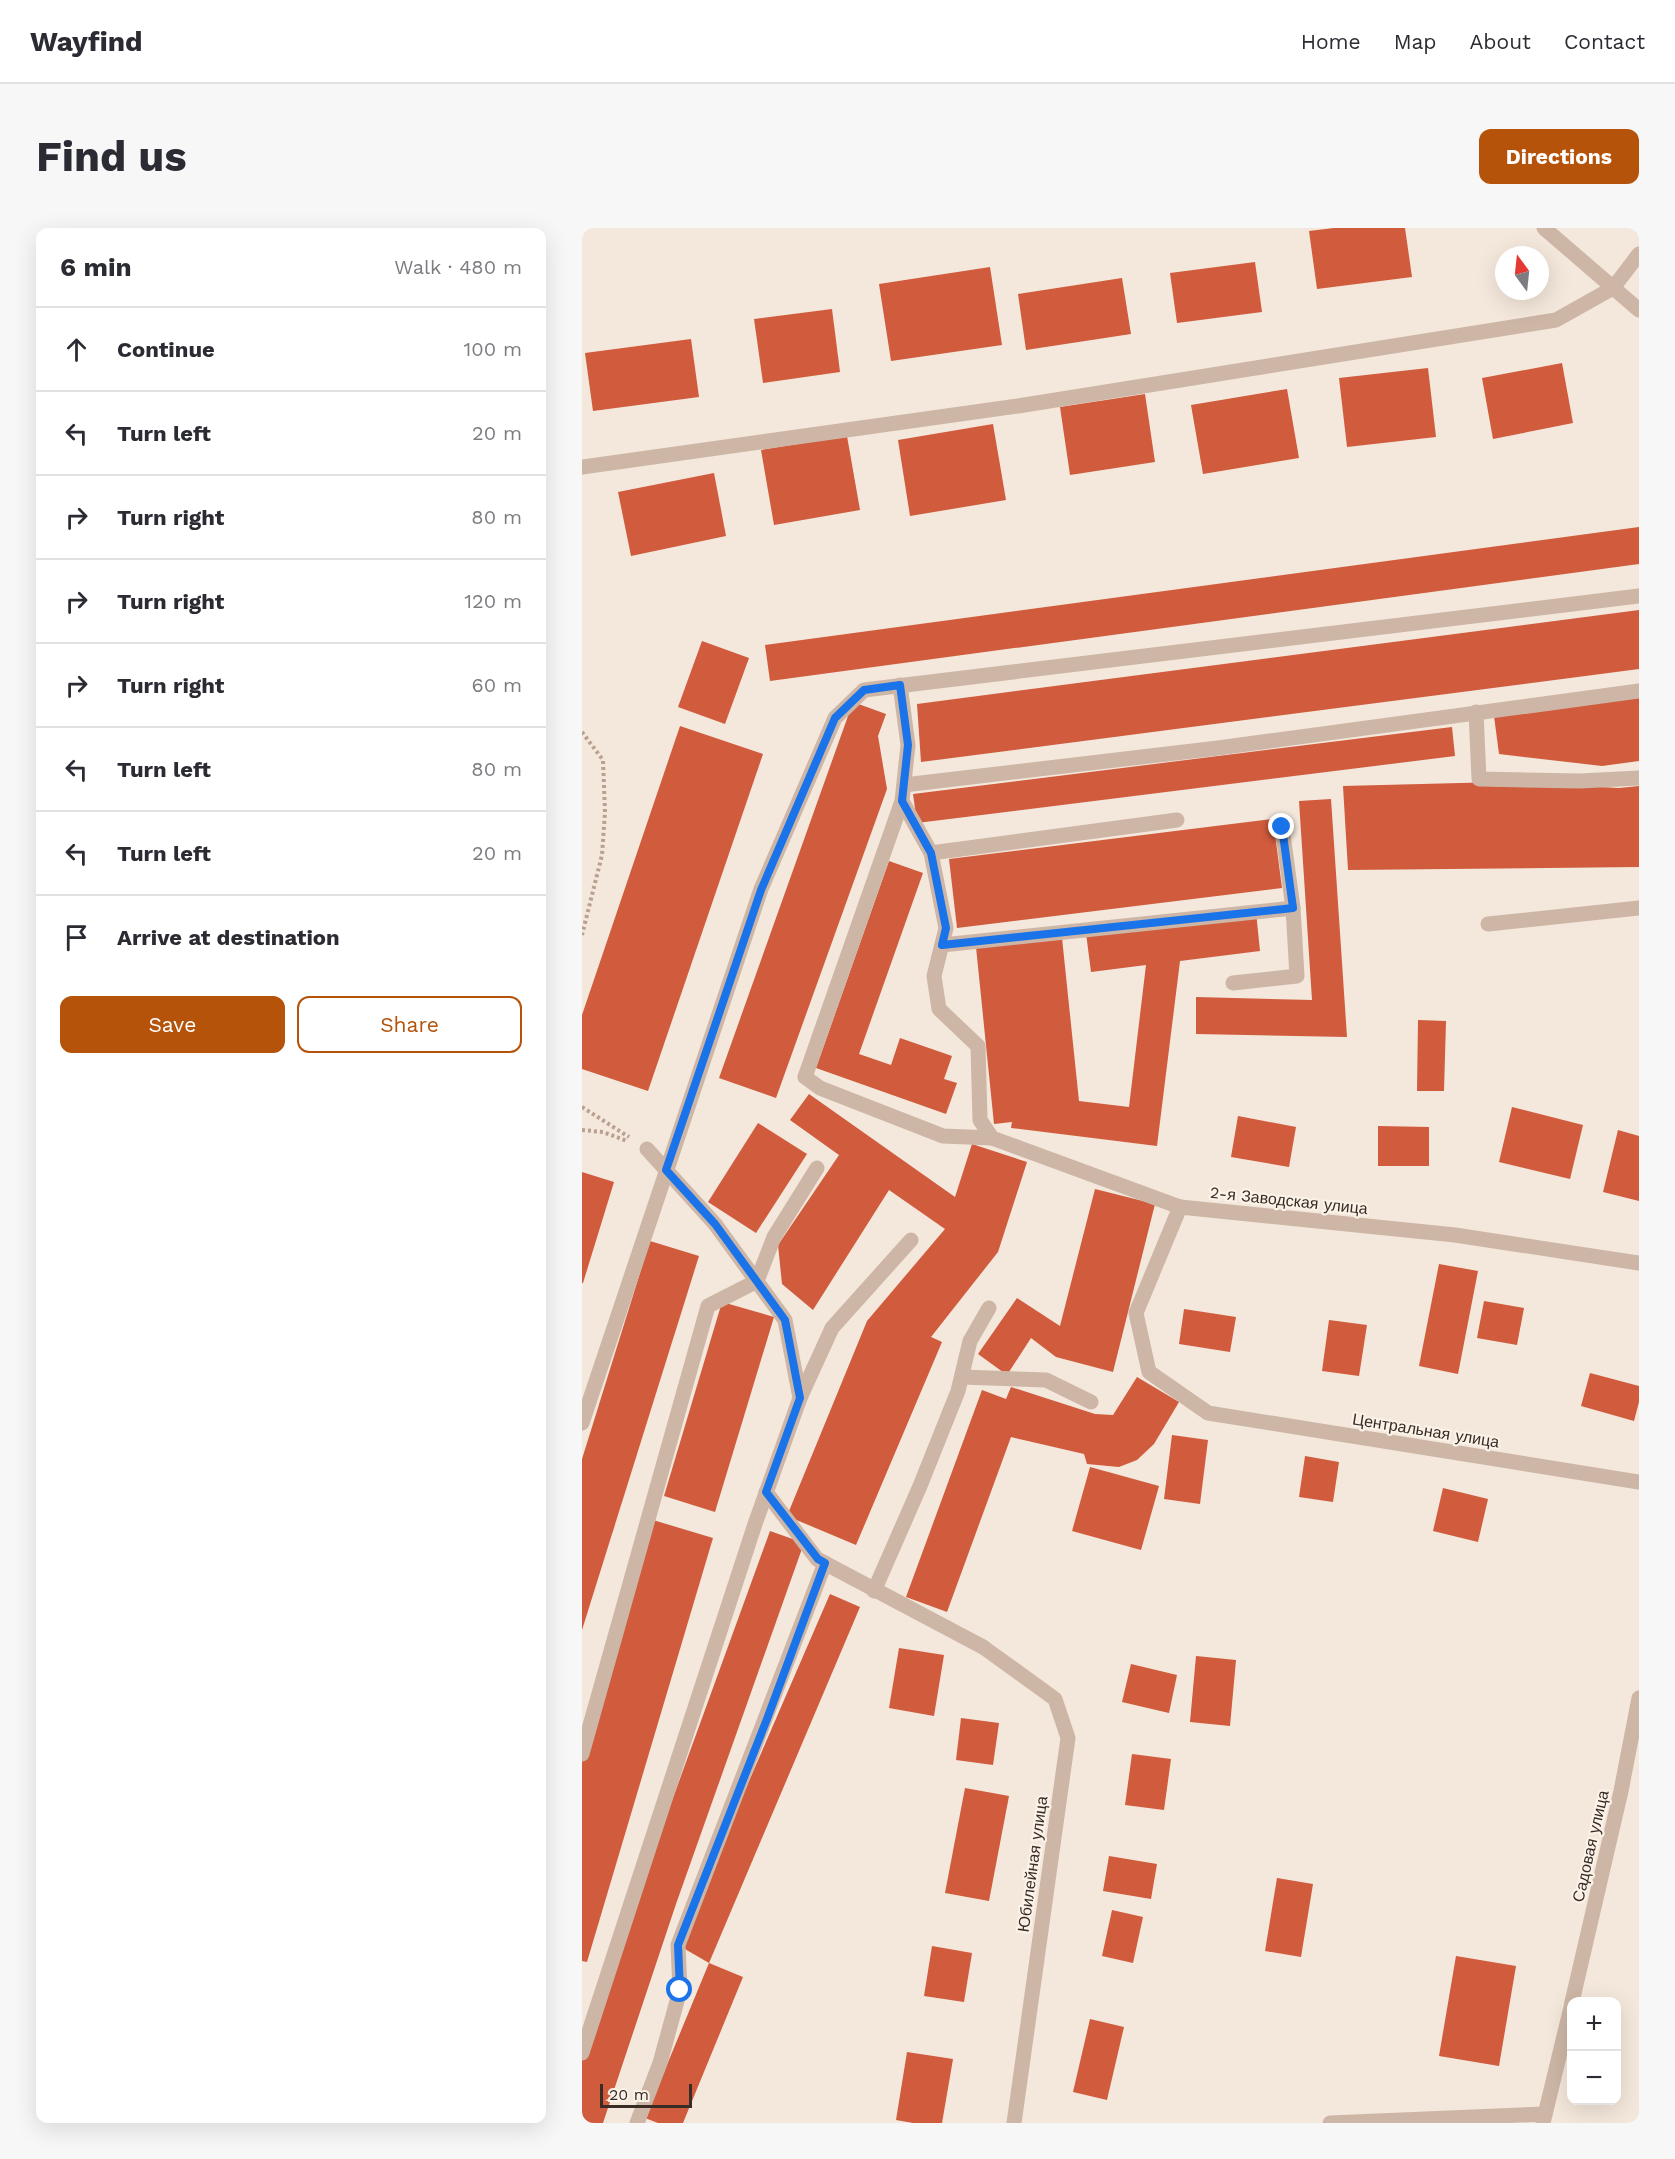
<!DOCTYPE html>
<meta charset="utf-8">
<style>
body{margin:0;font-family:"Work Sans",sans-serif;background:#f7f7f7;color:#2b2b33}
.controls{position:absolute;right:18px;bottom:18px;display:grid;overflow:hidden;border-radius:12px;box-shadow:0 6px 24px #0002}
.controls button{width:54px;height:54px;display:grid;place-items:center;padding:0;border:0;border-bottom:2px solid #e1e1e2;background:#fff;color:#2b2b33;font:30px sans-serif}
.compass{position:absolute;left:913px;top:18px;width:54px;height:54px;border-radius:50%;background:#fff;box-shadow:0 6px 24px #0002;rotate:345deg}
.scale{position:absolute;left:18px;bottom:15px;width:92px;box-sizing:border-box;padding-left:6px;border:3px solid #392c27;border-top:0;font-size:16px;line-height:21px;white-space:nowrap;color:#392c27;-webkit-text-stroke:4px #fbf2e8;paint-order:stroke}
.stop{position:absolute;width:18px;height:18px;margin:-14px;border:4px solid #1a73e8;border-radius:50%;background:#fff}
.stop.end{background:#1a73e8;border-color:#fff;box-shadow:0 2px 6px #0008}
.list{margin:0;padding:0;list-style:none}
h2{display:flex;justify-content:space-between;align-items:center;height:78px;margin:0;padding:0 24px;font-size:26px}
h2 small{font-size:20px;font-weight:400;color:#7c7c81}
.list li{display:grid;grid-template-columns:39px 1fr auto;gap:18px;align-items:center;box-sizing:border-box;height:84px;padding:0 24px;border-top:2px solid #e1e1e2}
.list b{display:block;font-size:22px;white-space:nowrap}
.list em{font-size:20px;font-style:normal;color:#7c7c81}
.actions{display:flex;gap:12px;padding:18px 24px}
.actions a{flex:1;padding:14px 0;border:2px solid #b45309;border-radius:12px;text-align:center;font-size:21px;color:#b45309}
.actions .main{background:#b45309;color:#fff}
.icon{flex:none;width:33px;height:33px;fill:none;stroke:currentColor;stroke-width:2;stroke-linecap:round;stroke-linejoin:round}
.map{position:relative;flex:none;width:1057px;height:1895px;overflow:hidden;border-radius:12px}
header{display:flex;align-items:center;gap:36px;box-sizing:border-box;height:84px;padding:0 30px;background:#fff;border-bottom:2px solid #e1e1e2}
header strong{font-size:28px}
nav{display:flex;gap:33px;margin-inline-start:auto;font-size:21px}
.intro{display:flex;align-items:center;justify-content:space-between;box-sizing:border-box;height:144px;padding:0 36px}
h1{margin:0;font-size:42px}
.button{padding:15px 27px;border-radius:12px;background:#b45309;color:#fff;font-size:21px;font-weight:700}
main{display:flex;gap:36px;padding:0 36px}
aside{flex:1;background:#fff;border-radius:12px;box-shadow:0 6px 24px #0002}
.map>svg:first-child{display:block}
.building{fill:#d05b3d}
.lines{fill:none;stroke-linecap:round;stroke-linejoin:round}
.path{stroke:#b9a090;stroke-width:4;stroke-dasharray:3 3;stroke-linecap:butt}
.lane{stroke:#cdb6a6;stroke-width:15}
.street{stroke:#cdb6a6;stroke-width:15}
.route{stroke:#1a73e8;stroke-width:8}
.labels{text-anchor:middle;stroke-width:4.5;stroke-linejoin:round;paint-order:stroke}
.street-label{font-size:16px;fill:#392c27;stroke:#fbf2e8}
</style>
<header>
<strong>Wayfind</strong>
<nav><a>Home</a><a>Map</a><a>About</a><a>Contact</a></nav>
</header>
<div class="intro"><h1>Find us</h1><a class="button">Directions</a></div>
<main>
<aside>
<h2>6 min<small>Walk · 480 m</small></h2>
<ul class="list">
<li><svg class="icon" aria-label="ahead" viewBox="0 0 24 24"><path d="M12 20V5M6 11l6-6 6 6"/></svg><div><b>Continue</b></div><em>100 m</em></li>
<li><svg class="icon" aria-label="left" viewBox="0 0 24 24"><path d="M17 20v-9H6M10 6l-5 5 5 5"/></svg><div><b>Turn left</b></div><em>20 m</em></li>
<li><svg class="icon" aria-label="right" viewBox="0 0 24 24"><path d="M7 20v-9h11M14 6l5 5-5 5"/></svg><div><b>Turn right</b></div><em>80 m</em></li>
<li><svg class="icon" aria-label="right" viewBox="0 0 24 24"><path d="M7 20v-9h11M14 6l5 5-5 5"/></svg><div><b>Turn right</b></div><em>120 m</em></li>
<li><svg class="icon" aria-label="right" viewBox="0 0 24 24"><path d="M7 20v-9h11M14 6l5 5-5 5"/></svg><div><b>Turn right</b></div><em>60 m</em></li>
<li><svg class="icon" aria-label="left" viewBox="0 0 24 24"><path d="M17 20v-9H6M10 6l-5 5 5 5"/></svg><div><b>Turn left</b></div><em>80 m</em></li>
<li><svg class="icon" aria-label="left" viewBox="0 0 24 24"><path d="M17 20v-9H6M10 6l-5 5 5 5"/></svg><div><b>Turn left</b></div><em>20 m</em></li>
<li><svg class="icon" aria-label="arrive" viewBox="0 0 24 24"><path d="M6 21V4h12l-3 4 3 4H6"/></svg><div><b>Arrive at destination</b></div></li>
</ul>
<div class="actions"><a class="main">Save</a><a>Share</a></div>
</aside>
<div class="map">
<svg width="1057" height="1895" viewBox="0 0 1057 1895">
<rect width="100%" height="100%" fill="#f4e7db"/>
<g class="building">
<polygon points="752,0 823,0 830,49 735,61 727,3"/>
<polygon points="673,34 680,84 595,95 588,45"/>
<polygon points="408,39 420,117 309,133 297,56"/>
<polygon points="540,50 549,106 444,122 436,66"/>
<polygon points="250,81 258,144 181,155 172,91"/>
<polygon points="109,111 117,169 11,183 3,125"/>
<polygon points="980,135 991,195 911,211 900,150"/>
<polygon points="846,140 854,209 765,219 757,150"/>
<polygon points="705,161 717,230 621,246 609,177"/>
<polygon points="563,166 573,234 488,247 478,179"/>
<polygon points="411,196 424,272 328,288 316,212"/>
<polygon points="265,208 278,282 192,297 179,222"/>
<polygon points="132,245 144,308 49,328 36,264"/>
<polygon points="1057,299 1057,336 188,453 183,417"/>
<polygon points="1057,382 1057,441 339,534 335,476"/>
<polygon points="120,413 167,430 143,496 96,479"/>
<polygon points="1057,468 1057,533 1020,538 917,526 912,488"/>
<polygon points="271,474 304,486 296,508 305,561 194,870 137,850"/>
<polygon points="98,498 181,526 66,863 0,841 0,787"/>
<polygon points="870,499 873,528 335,595 331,566"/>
<polygon points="918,554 1037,560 1057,558 1057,639 766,642 761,558"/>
<polygon points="749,571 765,809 614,806 614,769 730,772 717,573"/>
<polygon points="691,591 700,660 375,700 367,631"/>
<polygon points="307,633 341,645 277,826 309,837 318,810 370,828 362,851 375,855 364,886 234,840"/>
<polygon points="674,684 678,723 598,733 575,918 429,900 430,894 412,896 394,719 480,710 497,873 547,879 564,737 509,744 504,705"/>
<polygon points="836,792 864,793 862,863 835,863"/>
<polygon points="227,866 373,969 390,916 445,934 416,1024 349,1109 360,1114 274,1317 205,1288 285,1093 363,1001 307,962 231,1082 200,1056 196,1017 257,927 208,892"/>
<polygon points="930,879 1001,897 988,951 917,934"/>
<polygon points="656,888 714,899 707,939 649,929"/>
<polygon points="176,895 225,926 174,1005 126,974"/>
<polygon points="796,898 847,899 847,938 796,938"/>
<polygon points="1036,902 1057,908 1057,973 1021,964"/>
<polygon points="0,944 32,954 1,1055 0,1055"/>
<polygon points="513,961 573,976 531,1144 474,1129 449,1110 425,1147 396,1126 435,1070 478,1098"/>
<polygon points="68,1013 117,1028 0,1402 0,1231"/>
<polygon points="857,1036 896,1043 876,1146 837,1138"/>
<polygon points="902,1073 942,1080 935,1117 895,1110"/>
<polygon points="140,1074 192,1089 133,1284 82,1268"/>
<polygon points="602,1081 654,1089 648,1124 597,1116"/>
<polygon points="747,1092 785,1097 777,1148 740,1143"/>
<polygon points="1008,1145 1057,1158 1057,1174 1052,1193 999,1178"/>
<polygon points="555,1149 597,1174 572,1216 555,1232 537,1239 505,1236 502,1226 429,1209 365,1384 324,1369 400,1162 424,1171 429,1159 513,1186 531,1187"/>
<polygon points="590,1207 626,1212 618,1276 582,1271"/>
<polygon points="723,1228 757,1234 751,1274 717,1269"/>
<polygon points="508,1239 577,1258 559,1322 490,1303"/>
<polygon points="861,1260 906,1271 896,1314 851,1303"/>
<polygon points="71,1292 131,1310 5,1734 0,1733 0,1533"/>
<polygon points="188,1303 222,1315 94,1676 21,1895 0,1895 0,1832 23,1757"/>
<polygon points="248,1366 278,1379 127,1735 96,1717"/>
<polygon points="317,1420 362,1427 352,1488 307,1480"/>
<polygon points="614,1428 654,1432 648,1498 608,1494"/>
<polygon points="549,1436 595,1447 587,1485 540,1474"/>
<polygon points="379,1490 417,1495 411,1537 374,1532"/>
<polygon points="550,1526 589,1531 582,1582 543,1577"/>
<polygon points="383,1560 427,1568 407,1673 363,1665"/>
<polygon points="527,1628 575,1636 569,1671 521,1663"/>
<polygon points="695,1650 731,1656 719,1729 683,1723"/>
<polygon points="530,1682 561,1689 551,1735 520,1728"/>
<polygon points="350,1718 390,1725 382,1774 342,1768"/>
<polygon points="874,1728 934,1738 917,1838 857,1828"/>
<polygon points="127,1735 161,1749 101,1895 76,1895 63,1890"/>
<polygon points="508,1791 542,1799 525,1872 491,1864"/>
<polygon points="325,1824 371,1831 360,1895 331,1895 314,1892"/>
</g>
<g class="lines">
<g class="path">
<polyline points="1056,0 1057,1"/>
<polyline points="0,504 21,532 23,584 20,627 0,707"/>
<polyline points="0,879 47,909"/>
<polyline points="0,902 21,904 45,913"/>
</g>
<g class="lane">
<polyline points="1031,60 1057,26"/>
<polyline points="318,457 326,517 320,573 349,625 364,700 352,748 357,781 396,818 398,892 410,910 598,979"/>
<polyline points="894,484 897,551 998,553 1057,550"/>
<polyline points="322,557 636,520 1057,463"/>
<polyline points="320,573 223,849 238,860 361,908 410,910"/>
<polyline points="349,625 595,592"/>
<polyline points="906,696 1057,680"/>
<polyline points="360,717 711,680"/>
<polyline points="651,755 715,748 711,680 700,599"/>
<polyline points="380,1149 464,1152 509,1174"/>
<polyline points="218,1170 250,1100 329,1012"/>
<polyline points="0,1195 179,661 253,490 282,462 1057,368"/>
<polyline points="184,1264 235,1331 401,1419"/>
<polyline points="292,1363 338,1258 376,1163 388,1113 407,1080"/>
<polyline points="0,1526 126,1078 175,1053 192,1009 235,940"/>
<polyline points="0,1825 173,1296 218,1170 203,1092 133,996 65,921"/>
<polyline points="55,1895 78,1835 98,1762 96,1717 243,1335"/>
</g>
<g class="street">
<polyline points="962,0 1057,82"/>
<polyline points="0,239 436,178 974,92 1031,60"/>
<polyline points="1057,1035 873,1007 598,979 554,1085 567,1144 626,1185 1057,1254"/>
<polyline points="401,1419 473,1471 486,1510 432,1895"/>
<polyline points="990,1774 1039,1563 1057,1470"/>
<polyline points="748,1895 963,1886"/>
<polyline points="961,1895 990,1775"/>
</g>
</g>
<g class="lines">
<polyline class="route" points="98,1762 96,1717 185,1491 243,1335 236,1331 184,1264 218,1170 203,1092 133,996 84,942 179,662 253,490 282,462 318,457 326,517 320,573 349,625 364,700 360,717 711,680 700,599"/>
</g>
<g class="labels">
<g class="street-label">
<text transform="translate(707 972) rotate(6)" y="6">2-я Заводская улица</text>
<text transform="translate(844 1202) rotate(9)" y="6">Центральная улица</text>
<text transform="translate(1008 1618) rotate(-77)" y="6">Садовая улица</text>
<text transform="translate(450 1636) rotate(-82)" y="6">Юбилейная улица</text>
</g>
</g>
</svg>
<div class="controls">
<button>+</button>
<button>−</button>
</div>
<svg class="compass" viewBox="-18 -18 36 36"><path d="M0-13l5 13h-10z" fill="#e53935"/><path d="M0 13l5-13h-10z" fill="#7c7c81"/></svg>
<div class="scale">20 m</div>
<div class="stop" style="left:98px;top:1762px"></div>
<div class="stop end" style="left:700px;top:599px"></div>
</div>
</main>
